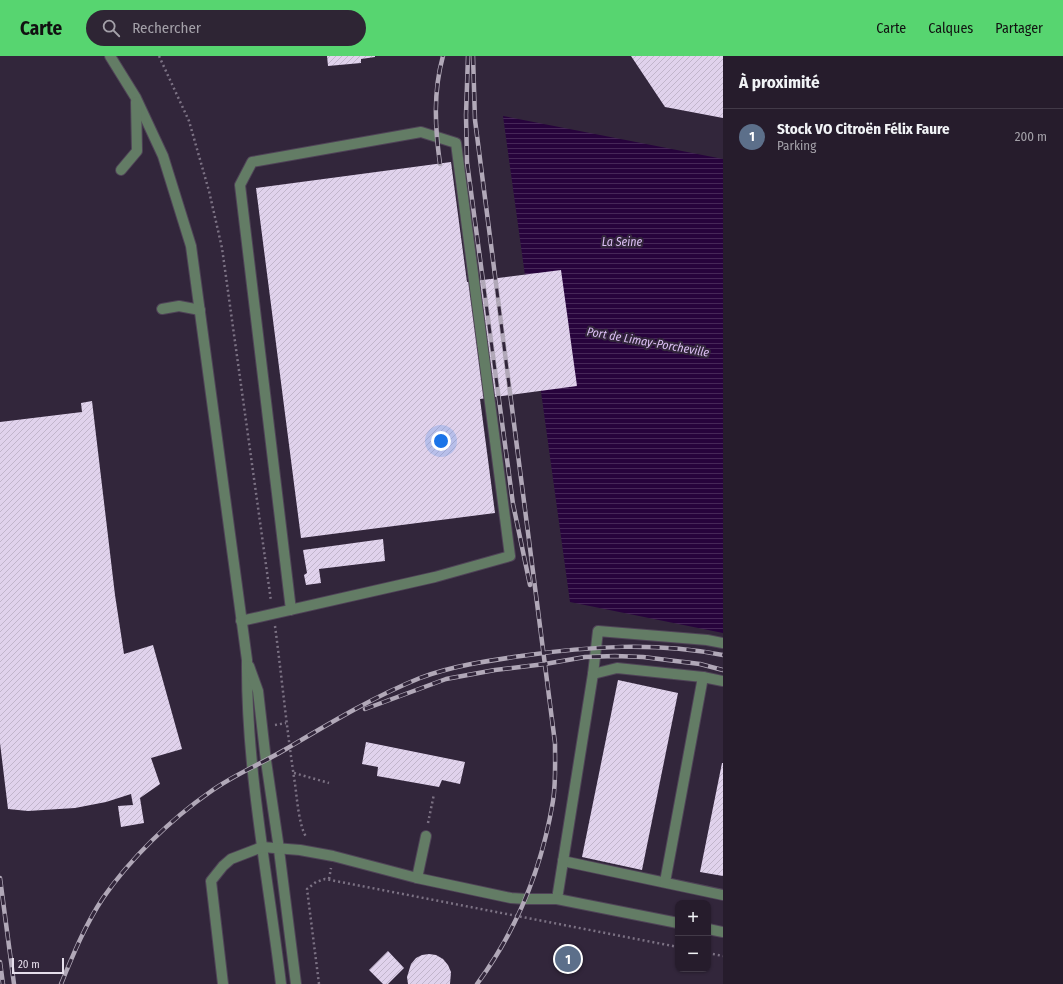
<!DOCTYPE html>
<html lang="fr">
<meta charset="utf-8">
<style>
body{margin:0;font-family:"Fira Sans Condensed",sans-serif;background:#2e2534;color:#f1f3f6}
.controls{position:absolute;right:12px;bottom:12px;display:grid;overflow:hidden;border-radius:8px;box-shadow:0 1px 3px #0004}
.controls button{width:36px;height:36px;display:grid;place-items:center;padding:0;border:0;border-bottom:1px solid #423a48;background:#261c2c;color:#f1f3f6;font:20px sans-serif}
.scale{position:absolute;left:12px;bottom:10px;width:52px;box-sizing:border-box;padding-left:4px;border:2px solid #e5deeb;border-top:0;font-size:11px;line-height:14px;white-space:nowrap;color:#e5deeb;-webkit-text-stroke:3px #32263b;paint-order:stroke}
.you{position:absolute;left:441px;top:385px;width:14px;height:14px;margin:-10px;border:3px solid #fff;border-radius:50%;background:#1a73e8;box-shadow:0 0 0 6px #1a73e833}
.badge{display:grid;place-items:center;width:26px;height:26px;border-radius:50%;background:#57d570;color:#fff;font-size:13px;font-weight:700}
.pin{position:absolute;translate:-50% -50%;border:2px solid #fff;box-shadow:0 1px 4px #0006}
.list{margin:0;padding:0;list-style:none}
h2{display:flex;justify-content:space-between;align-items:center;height:52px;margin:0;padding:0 16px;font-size:17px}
h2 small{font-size:13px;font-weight:400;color:#a4a1a9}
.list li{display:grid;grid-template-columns:26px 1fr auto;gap:12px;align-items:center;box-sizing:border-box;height:56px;padding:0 16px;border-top:1px solid #423a48}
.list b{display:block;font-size:15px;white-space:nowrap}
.list p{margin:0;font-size:13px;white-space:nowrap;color:#a4a1a9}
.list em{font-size:13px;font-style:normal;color:#a4a1a9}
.icon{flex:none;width:22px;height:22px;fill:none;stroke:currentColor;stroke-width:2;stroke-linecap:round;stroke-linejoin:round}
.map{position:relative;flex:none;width:723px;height:928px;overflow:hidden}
header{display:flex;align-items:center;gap:24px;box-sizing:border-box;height:56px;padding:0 20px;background:#57d570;color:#111}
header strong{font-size:19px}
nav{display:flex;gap:22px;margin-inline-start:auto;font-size:14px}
.search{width:280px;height:36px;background:#2e2534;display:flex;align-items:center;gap:10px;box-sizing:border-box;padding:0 14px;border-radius:22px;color:#a4a1a9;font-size:15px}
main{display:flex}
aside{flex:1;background:#261c2c}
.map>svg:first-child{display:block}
.water{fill:url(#water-rules)}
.building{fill:url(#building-hatch)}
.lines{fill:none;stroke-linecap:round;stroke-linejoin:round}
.minor-casing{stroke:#4f4357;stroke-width:12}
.path{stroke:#7c7284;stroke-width:2.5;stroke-dasharray:2 3;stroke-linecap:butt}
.minor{stroke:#637c65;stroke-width:10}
.rail-casing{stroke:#b1a8b8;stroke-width:4.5}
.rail{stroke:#32263b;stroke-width:3;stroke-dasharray:9;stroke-linecap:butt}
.labels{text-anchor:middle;stroke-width:4;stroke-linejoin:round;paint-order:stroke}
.water-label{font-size:12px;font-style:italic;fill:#dbbef3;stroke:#32263b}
</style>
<header>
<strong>Carte</strong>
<div class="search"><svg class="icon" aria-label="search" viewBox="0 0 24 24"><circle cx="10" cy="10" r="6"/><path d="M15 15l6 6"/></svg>Rechercher</div>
<nav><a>Carte</a><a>Calques</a><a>Partager</a></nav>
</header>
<main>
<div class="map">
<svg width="723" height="928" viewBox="0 0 723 928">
<defs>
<pattern id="water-rules" width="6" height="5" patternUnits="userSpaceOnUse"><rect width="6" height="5" fill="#27033c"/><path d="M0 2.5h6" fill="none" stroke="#462758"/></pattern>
<pattern id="building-hatch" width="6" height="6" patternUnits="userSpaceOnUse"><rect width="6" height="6" fill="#e0d2ec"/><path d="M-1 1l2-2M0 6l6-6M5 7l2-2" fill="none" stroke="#c1b5cb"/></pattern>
</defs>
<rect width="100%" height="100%" fill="#32263b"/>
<polygon class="water" points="503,60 723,103 723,577 570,546"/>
<g class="building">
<polygon points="327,0 375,0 375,1 361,3 361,7 328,10"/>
<polygon points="631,0 723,0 723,62 665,51"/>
<polygon points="451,106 467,226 561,214 577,330 480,343 495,457 301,482 256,132"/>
<polygon points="92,345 115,539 124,598 153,589 182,693 151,702 160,728 140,742 144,767 121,771 118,750 133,749 131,738 106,746 75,752 28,755 8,753 0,687 0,366 82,356 81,347"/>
<polygon points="383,483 385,505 319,513 321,527 306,529 304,519 307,517 303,494"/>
<polygon points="618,624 678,637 642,814 582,801"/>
<polygon points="366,686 465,706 460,728 442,724 439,731 377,720 378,711 362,708"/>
<polygon points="722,707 723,707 723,820 700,816"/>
<polygon points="388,895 404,912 388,928 383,928 369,914"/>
<polygon points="429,898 436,899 443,903 448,909 451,916 450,928 408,928 407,921 411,908 416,902 422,899"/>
</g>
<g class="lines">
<g class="minor-casing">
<g id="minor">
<path d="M110,0l26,42 27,58 28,90 56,414c-1,109 21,216 34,324"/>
<polyline points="121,114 137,95 136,46"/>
<polyline points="162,253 179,250 200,254"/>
<polyline points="241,565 435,521 510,500 456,87 421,76 252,106 240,129 291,554"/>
<polyline points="249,610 258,635 266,705 278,786 296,928"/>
<polyline points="593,618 617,612 703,621 723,625"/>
<polyline points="563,805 723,839"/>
<polyline points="417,822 426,780"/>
<polyline points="665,826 703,621"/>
<polyline points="557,843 593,618 598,575 707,584 723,587"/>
<polyline points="708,873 723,876"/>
<polyline points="223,928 211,825 223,810 231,803 262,791 300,794 333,800 417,822 511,842 526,843 557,843 678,867"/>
</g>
</g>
<g class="path">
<polyline points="159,0 189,65 209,135 222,192 271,545"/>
<path d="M275,570c7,53 12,106 20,158 2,14 4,44 12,54"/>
<polyline points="275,669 286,667"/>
<polyline points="294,717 329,727"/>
<polyline points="428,767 434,738"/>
<polyline points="329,823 331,812"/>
<polyline points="708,897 723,900"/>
<polyline points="319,928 307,833 316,826 325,823 678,891"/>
</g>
<use href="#minor" class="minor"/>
<g class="rail-casing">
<g id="rail">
<polyline points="468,0 466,59 467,106 513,448 530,529"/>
<path d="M473,0l2,64 80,623c0,19 1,39 -2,58 -11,66 -36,129 -76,183"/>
<path d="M440,108c-5,-36 -7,-72 3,-108"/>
<polyline points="365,653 446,623 495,614 545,608 585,601 615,600 643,601 700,608 723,614"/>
<polyline points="0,822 14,928"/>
<polyline points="0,906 3,928"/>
<path d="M61,928c12,-29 24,-59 42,-86 27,-39 68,-79 107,-106 23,-17 51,-28 76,-43 44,-26 87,-52 134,-71 32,-12 67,-17 101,-22 68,-10 134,-14 202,-1"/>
</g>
</g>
<use href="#rail" class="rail"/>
</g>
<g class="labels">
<g class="water-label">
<text x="622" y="190">La Seine</text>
<text transform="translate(648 286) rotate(10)" y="4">Port de Limay-Porcheville</text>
</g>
</g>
</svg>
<div class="controls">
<button>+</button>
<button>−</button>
</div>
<div class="scale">20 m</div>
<div class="you"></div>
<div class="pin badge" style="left:568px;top:903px;background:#5c6f8a">1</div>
</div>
<aside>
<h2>À proximité<small></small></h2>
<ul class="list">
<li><span class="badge" style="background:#5c6f8a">1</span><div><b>Stock VO Citroën Félix Faure</b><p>Parking</p></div><em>200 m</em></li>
</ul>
</aside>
</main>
